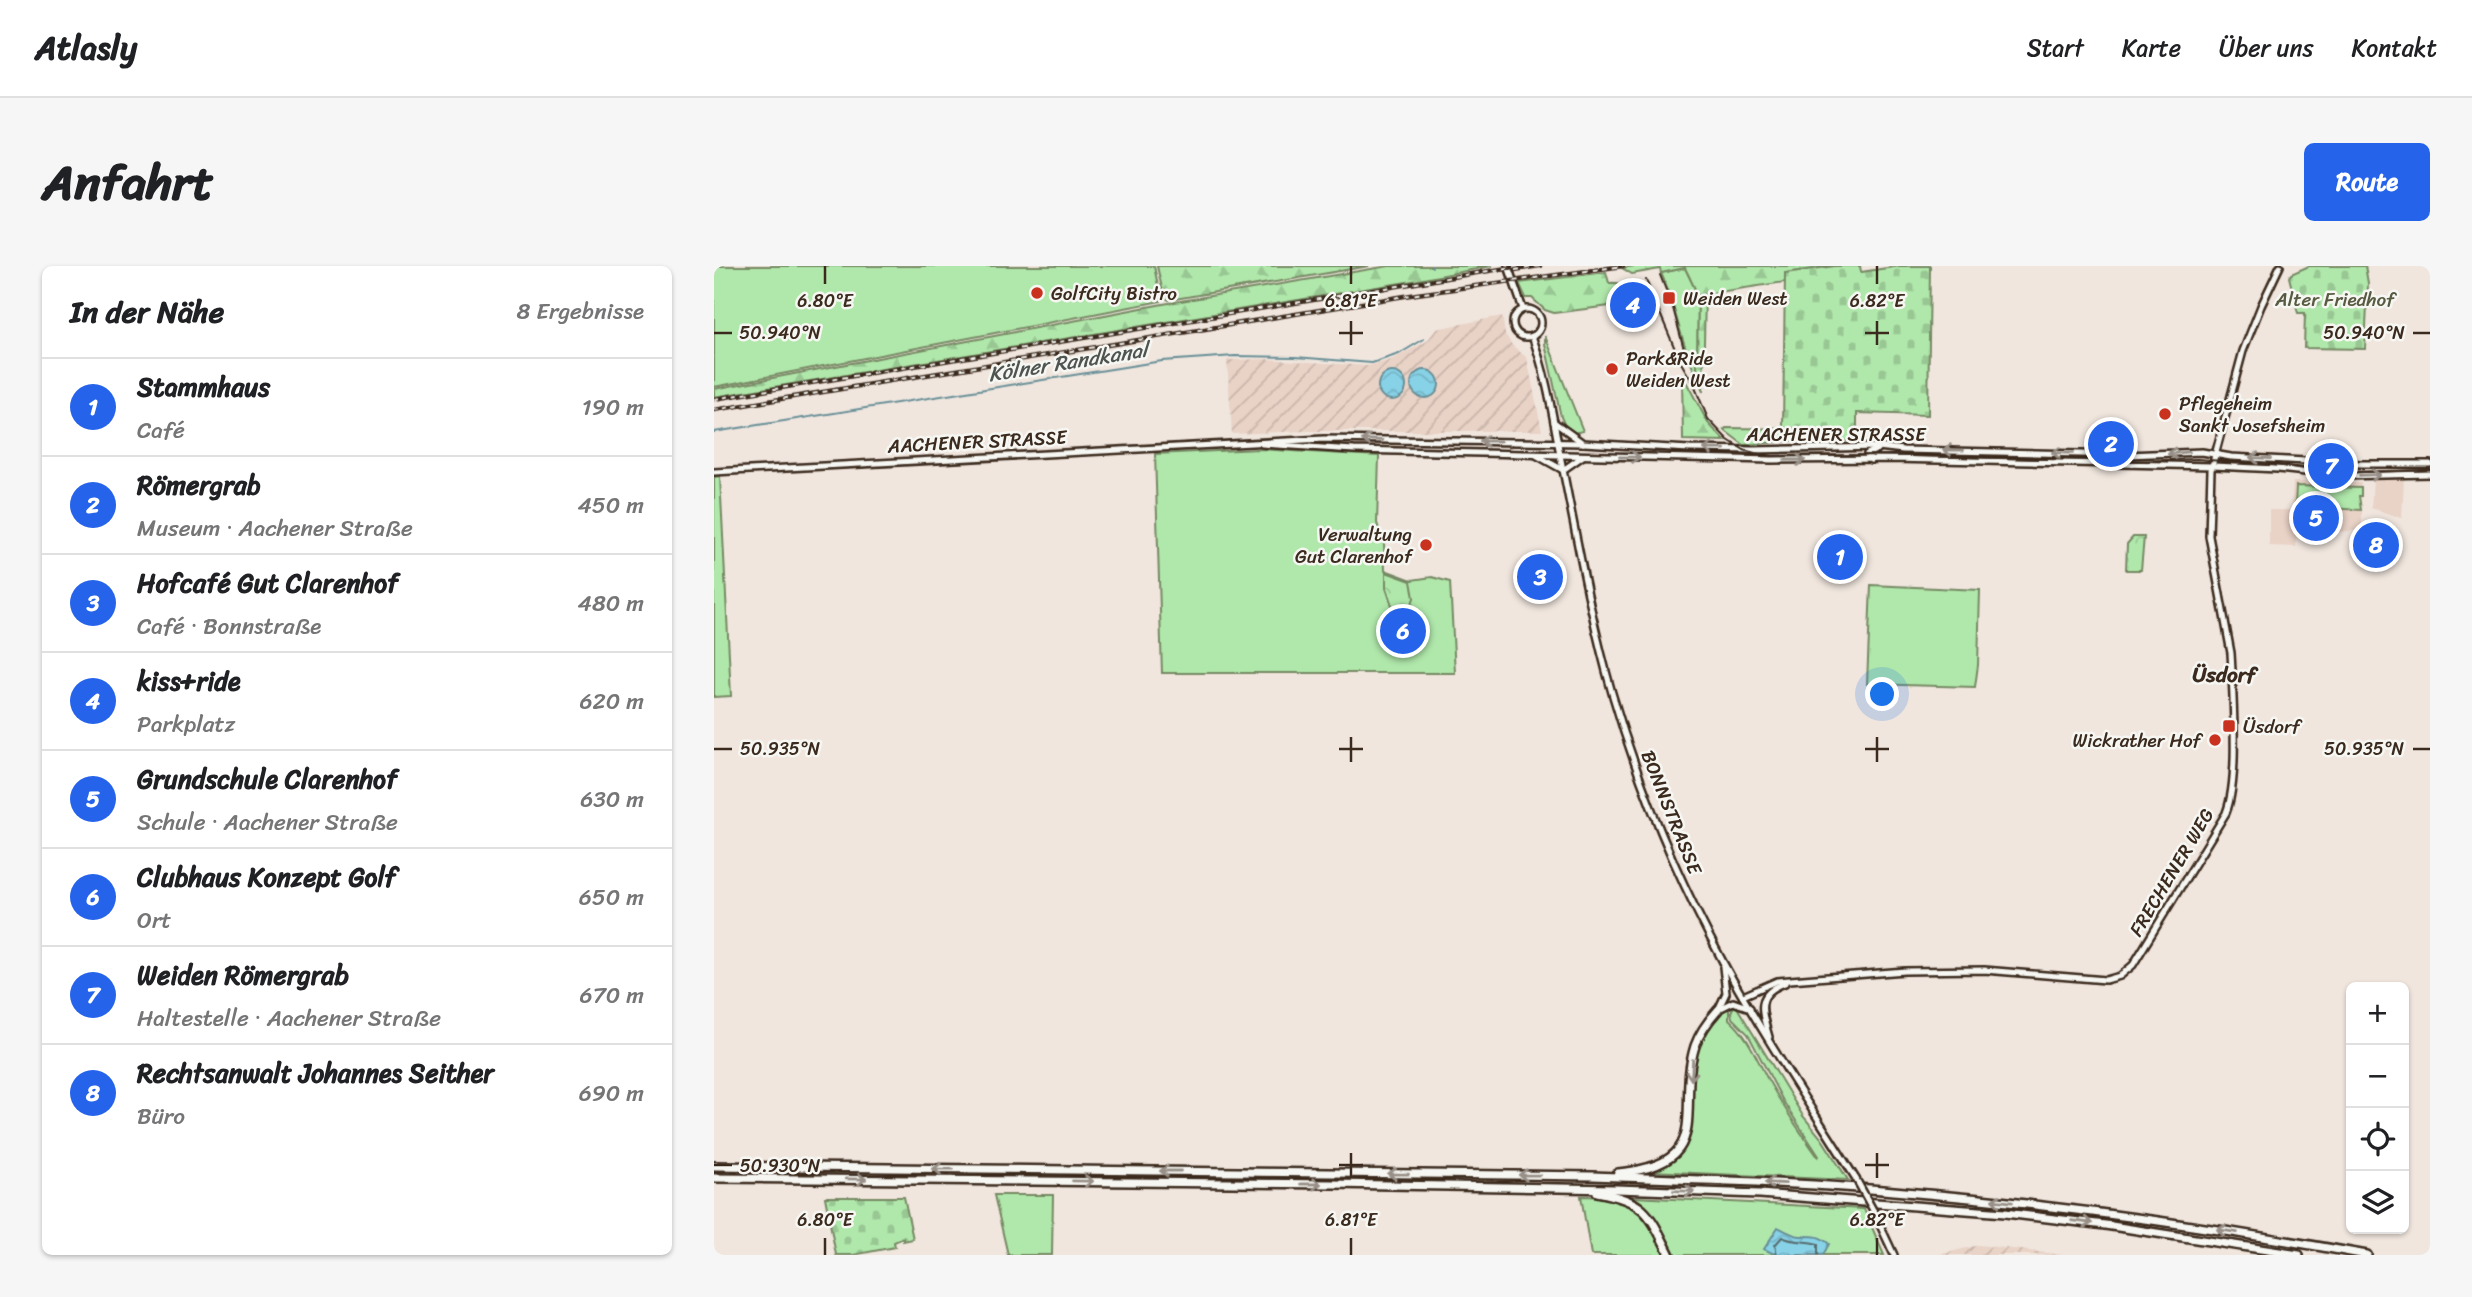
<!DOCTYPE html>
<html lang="de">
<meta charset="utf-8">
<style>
body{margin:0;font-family:Sriracha,sans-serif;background:#f6f6f6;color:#202124}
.controls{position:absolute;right:21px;bottom:21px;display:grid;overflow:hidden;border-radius:10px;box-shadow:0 2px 5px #0004}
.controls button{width:63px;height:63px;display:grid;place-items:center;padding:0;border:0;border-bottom:2px solid #e0e0e0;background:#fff;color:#202124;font:35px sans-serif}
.you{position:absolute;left:1169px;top:429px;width:24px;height:24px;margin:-18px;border:5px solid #fff;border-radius:50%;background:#1a73e8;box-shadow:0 0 0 10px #1a73e833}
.badge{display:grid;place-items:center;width:46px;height:46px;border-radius:50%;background:#2563eb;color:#fff;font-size:23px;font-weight:700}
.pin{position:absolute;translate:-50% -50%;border:4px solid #fff;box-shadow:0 2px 7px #0006}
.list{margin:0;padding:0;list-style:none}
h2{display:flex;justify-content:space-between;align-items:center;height:91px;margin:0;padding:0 28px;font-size:30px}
h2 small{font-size:23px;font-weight:400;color:#757577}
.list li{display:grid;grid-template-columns:46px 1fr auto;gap:21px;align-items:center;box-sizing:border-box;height:98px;padding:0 28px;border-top:2px solid #e0e0e0}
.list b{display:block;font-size:26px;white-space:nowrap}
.list p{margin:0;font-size:23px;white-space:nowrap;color:#757577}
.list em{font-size:23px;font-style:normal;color:#757577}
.icon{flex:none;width:38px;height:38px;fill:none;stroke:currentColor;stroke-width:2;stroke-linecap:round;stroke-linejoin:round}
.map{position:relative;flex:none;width:1716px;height:989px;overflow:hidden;border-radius:10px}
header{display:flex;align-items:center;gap:42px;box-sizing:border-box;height:98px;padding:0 35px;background:#fff;border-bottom:2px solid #e0e0e0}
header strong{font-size:33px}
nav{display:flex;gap:38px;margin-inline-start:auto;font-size:24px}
.intro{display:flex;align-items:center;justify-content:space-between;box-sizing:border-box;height:168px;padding:0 42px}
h1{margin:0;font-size:49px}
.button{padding:18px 32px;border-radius:10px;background:#2563eb;color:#fff;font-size:24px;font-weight:700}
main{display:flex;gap:42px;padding:0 42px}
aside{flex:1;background:#fff;border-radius:10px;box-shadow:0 2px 5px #0004}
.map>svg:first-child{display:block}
.built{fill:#e9d2c6}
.industrial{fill:url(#industrial-furrows)}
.green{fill:#b0e8ab;stroke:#768964;stroke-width:2}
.forest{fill:url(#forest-firs);stroke:#768964;stroke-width:2}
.cemetery{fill:url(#cemetery-stones);stroke:#768964;stroke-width:2}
.park{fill:url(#park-crowns);stroke:#768964;stroke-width:2}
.water{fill:url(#water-waves);stroke:#698f97;stroke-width:2}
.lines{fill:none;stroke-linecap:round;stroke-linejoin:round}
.shore{stroke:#596d6e;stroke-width:2}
.stream{stroke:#698f97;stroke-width:2}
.tertiary-casing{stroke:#3b2a1e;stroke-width:10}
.secondary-casing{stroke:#3b2a1e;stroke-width:10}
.motorway-casing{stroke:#3b2a1e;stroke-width:12}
.tertiary{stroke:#f6f6f2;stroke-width:5}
.secondary{stroke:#f6f6f2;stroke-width:5}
.motorway{stroke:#f6f6f2;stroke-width:7}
.tram{stroke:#3b2a1e;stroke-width:2}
.rail-casing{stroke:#3b2a1e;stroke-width:4.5}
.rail{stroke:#f6f6f2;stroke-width:2;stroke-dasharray:5;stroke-linecap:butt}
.secondary-bridge-casing{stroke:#3b2a1e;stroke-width:10;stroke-linecap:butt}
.secondary-bridge{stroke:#f6f6f2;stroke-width:5}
.oneway{stroke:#989088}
.ticks{fill:none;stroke:#3b2a1e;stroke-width:2.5}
.poi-dot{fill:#c8321e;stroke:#f6f6f2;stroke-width:2.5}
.labels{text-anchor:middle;stroke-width:5;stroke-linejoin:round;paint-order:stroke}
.poi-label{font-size:19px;fill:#3b2a1e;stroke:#f6f6f2;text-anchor:start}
.park-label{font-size:19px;fill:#585a41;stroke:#f6f6f2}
.street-label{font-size:19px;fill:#3b2a1e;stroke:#f6f6f2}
.water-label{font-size:21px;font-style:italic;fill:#4e5450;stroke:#f6f6f2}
.neighbourhood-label{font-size:21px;font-weight:bold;fill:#3b2a1e;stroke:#f6f6f2}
.ticks-label{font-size:18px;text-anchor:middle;fill:#3b2a1e;stroke:#f6f6f2;stroke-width:5;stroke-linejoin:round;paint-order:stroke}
</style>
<header>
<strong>Atlasly</strong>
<nav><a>Start</a><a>Karte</a><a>Über uns</a><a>Kontakt</a></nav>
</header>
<div class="intro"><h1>Anfahrt</h1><a class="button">Route</a></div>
<main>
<aside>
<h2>In der Nähe<small>8 Ergebnisse</small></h2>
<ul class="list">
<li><span class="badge">1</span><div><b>Stammhaus</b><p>Café</p></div><em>190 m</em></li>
<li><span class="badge">2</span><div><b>Römergrab</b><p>Museum · Aachener Straße</p></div><em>450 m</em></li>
<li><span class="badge">3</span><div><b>Hofcafé Gut Clarenhof</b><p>Café · Bonnstraße</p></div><em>480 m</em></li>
<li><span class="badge">4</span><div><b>kiss+ride</b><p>Parkplatz</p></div><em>620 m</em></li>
<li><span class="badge">5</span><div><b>Grundschule Clarenhof</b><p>Schule · Aachener Straße</p></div><em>630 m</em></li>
<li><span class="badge">6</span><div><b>Clubhaus Konzept Golf</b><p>Ort</p></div><em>650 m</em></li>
<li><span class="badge">7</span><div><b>Weiden Römergrab</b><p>Haltestelle · Aachener Straße</p></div><em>670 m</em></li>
<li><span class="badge">8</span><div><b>Rechtsanwalt Johannes Seither</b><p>Büro</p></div><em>690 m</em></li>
</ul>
</aside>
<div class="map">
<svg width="1716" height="989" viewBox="0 0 1716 989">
<defs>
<pattern id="industrial-furrows" width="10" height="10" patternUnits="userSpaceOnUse" patternTransform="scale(1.75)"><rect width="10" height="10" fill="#e9d2c6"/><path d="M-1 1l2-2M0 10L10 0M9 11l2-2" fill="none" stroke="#c9b4aa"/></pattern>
<pattern id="forest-firs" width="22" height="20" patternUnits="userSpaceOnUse" patternTransform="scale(1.75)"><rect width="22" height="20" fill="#b0e8ab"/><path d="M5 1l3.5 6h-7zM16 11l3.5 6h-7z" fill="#98c793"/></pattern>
<pattern id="cemetery-stones" width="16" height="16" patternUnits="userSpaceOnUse" patternTransform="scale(1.75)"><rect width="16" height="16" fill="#b0e8ab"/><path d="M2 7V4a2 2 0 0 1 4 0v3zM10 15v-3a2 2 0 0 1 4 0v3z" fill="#98c793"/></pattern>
<pattern id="park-crowns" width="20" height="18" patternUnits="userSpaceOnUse" patternTransform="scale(1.75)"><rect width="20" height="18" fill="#b0e8ab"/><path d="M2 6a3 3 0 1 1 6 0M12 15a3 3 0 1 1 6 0" fill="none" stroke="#98c793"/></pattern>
<pattern id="water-waves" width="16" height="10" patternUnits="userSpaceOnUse" patternTransform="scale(1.75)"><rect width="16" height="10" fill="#87d2e7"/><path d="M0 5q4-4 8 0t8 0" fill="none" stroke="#75b4c6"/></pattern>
</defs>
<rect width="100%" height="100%" fill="#f0e6de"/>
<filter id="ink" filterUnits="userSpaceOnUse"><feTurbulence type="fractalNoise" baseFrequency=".0143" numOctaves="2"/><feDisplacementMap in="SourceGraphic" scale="14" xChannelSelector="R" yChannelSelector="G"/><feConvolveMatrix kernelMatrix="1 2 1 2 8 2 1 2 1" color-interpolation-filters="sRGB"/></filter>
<g filter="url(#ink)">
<g class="built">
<polygon points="1690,212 1688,252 1657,242 1659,214"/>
<polygon points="1579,216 1647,217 1645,241 1648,244 1648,265 1583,266 1582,281 1555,280 1555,244 1577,244"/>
</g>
<g class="industrial">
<polygon points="788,50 791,68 798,79 813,92 828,165 594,165 518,168 513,94 553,93 653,100 677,94 713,75 722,63"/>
<polygon points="1265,979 1349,989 1224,989"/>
</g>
<g class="green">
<polygon points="0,0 440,0 447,35 0,121"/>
<path d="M971,2l13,27 -1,82c-16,-33 -21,-70 -36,-104z"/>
<polygon points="831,70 869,165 859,167 851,160 847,151 831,78"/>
<polygon points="1012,162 1084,163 1084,174 1030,179 1010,164"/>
<polygon points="545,183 665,190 663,257 670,278 671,304 698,314 718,311 736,316 741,407 448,407 441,188"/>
<polygon points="6,210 17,430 0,431 0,211"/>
<polygon points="1582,220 1647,222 1647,230 1645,230 1647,244 1581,240"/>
<polygon points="1157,319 1266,324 1264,399 1261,421 1153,418"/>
<path d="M1021,738l68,112 19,23 26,41 -198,-9c55,-19 35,-70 45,-112 4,-22 17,-40 34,-54v14c19,17 26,36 38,59 15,27 32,53 51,79l1,-1 -36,-55 -35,-67 -16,-16 -1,-6z"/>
<polygon points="280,929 339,929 338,989 294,989"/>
<path d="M867,930c51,1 65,12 85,59h-75z"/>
<polygon points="920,931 1150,943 1170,989 959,989 942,953"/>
</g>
<g class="forest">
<polygon points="443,0 655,0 455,34 450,31"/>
<polygon points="675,0 778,0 693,16 0,131 0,123 449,38"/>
<polygon points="920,0 1121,0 1071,7 1071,16 991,28 989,126 983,111 984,29 971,2 947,7 946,3 918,8 908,2"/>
<path d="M892,6l3,11c14,-1 24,4 27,18h-10l-8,4 -64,8 -9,-3 -13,-12h-6l-7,-15z"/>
<polygon points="968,108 994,157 1011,175 969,174"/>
</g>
<g class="cemetery">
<polygon points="1121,0 1146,0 1147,6 1186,0 1216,0 1214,149 1143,147 1143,175 1084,174 1084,163 1069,162 1071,7"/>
<polygon points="1595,0 1651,0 1654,17 1651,83 1590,82 1591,47 1584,47 1575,11 1577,8"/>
<polygon points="111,931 190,931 199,973 189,975 189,972 180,976 181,981 139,989 122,989"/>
</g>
<g class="park">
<polygon points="1419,271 1430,271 1427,304 1412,304 1413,278"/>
<polygon points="672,306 697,315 700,332 694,348 681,348 672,322"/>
</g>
<g class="water">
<circle cx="711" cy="118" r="14"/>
<circle cx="678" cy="120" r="14"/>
<path d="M1064,961c7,4 15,9 23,9 11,0 19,-1 28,8l-6,11h-41l-10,-2 -8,-4z"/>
</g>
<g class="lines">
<path class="shore" d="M1063,989l-2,-10 7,-8c12,6 23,3 36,7v11"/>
<g class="stream">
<polyline points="718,0 718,1"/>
<polyline points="0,166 448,95 521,90 581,91 658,97 685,88 710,73"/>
</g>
<g class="tertiary-casing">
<g id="tertiary">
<path d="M1029,730l34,-15 128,-10 79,-1 122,10 14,-4 13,-11 93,-152c13,-33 7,-104 6,-142l-1,-18 -22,-117 2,-66 32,-119 18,-45 19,-40"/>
<path d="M1055,771c-7,-25 -15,-43 16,-54"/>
</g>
</g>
<g class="secondary-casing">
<g id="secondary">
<polyline points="794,0 809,43"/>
<circle cx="813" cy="57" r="14"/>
<path d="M818,70c15,40 21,82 29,124 16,78 29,156 51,233 27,93 65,184 111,269 41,75 88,145 133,217"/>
<polyline points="840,156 869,177"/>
<polyline points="548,178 640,184 1058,194 1177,193 1499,200 1564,203 1627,210 1716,208"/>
<polyline points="822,189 849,204"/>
<polyline points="1157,194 1153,188 1164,183"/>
<polyline points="849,204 869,190"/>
<polyline points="0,206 610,173 869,177 976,183 1038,184 1164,181 1189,184 1412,189 1488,186 1517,191 1647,198 1716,198"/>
<polyline points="1007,742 1019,736 1036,742"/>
<polyline points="1004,744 1012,727 1009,701"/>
<polyline points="1159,944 1180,989"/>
</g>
</g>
<g class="motorway-casing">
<g id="motorway">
<path d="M0,900l879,10c104,4 208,6 312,16 155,13 309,35 462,63"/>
<path d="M904,907c100,-9 57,-64 77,-127 5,-14 13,-25 23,-36"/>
<polyline points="0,912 618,918 902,923 1046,928 1291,947 1391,959 1585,989"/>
<path d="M883,926c49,9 52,21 73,63"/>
</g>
</g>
<use href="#tertiary" class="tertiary"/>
<use href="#secondary" class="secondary"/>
<use href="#motorway" class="motorway"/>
<g class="tram">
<polyline points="946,9 959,42 971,87"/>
<polyline points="932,14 966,95 980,119 994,153 1014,174 1030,184 1041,187 1059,190 1153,189 1423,195 1483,193 1569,200 1620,207 1716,204"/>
</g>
<g class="rail-casing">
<g id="rail">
<polyline points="801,4 826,0"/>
<polyline points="0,133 805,0"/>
<polyline points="0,144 703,28 909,0"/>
</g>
</g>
<use href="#rail" class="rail"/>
<g class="secondary-bridge-casing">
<polyline id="secondary-bridge" points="1142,913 1159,944"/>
</g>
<use href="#secondary-bridge" class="secondary-bridge"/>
</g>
<defs><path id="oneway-shaft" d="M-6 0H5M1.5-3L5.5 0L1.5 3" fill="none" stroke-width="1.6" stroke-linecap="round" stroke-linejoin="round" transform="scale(1.75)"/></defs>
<g class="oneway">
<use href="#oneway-shaft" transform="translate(658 174) rotate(-178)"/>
<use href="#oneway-shaft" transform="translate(776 175) rotate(-179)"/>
<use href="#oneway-shaft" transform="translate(1000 183) rotate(-179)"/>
<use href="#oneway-shaft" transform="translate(1239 184) rotate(-179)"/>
<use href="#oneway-shaft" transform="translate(1348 187) rotate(-178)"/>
<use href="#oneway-shaft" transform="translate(1464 187) rotate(174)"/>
<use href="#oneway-shaft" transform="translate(916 191) rotate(1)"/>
<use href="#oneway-shaft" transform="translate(1546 192) rotate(-177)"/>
<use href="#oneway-shaft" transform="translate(1081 194)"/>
<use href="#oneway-shaft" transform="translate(1656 209) rotate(-2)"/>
<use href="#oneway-shaft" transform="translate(978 804) rotate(94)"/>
<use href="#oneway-shaft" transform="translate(229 903) rotate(-179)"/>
<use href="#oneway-shaft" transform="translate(456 905) rotate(-180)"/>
<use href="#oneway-shaft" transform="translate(684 908) rotate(-179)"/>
<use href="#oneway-shaft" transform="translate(815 909) rotate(-179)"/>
<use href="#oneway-shaft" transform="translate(142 913) rotate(1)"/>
<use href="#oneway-shaft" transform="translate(369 915) rotate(1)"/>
<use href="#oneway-shaft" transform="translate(1061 917) rotate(-177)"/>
<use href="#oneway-shaft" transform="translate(597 918)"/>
<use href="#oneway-shaft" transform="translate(970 925) rotate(2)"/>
<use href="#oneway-shaft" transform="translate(1288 935) rotate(-174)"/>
<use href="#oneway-shaft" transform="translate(1368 956) rotate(7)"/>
<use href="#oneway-shaft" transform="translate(1513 965) rotate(-171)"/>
</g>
</g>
<path class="ticks" d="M111,0v18M637,0v18M1163,0v18M637,55v24M1163,55v24M0,67h18M625,67h24M1151,67h24M1699,67h17M637,471v25M1163,471v25M0,483h18M625,483h24M1151,483h24M1699,483h17M637,887v25M1163,887v25M0,899h18M625,899h24M1151,899h24M111,972v17M637,972v17M1163,972v17"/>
<g class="poi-dot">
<circle cx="323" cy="27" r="7"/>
<rect x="948" y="25" width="14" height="14" rx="3.5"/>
<circle cx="898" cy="103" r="7"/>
<circle cx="1451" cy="148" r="7"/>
<circle cx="712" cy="279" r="7"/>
<rect x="1508" y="453" width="14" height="14" rx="3.5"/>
<circle cx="1501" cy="474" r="7"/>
</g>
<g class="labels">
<g class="poi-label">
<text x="337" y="34">GolfCity Bistro</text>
<text x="969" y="39">Weiden West</text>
<text x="912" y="99">Park&amp;Ride<tspan x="912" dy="22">Weiden West</tspan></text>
<text x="1465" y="144">Pflegeheim<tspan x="1465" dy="22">Sankt Josefsheim</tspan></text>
<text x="698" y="275" text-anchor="end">Verwaltung<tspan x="698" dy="22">Gut Clarenhof</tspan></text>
<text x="1529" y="467">Üsdorf</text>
<text x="1487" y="481" text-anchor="end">Wickrather Hof</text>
</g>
<g class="park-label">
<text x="1621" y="40">Alter Friedhof</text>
</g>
<g class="street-label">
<text x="1122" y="175">AACHENER STRASSE</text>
<text transform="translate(263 175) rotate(-3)" y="7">AACHENER STRASSE</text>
<text transform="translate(958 546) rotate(68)" y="7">BONNSTRASSE</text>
<text transform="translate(1457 606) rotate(-59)" y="7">FRECHENER WEG</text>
</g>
<g class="water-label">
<text transform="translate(354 96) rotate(-9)" y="7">Kölner Randkanal</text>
</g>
<g class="neighbourhood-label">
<text x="1510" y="416">Üsdorf</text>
</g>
</g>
<g class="ticks-label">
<text x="111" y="41">6.80°E</text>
<text x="637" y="41">6.81°E</text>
<text x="1163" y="41">6.82°E</text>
<text x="66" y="73">50.940°N</text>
<text x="1650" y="73">50.940°N</text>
<text x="66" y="489">50.935°N</text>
<text x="1650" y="489">50.935°N</text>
<text x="66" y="906">50.930°N</text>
<text x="111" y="960">6.80°E</text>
<text x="637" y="960">6.81°E</text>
<text x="1163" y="960">6.82°E</text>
</g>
</svg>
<div class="controls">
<button>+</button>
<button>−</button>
<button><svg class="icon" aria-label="locate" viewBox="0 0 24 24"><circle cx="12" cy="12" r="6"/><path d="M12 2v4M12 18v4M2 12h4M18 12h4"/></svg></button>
<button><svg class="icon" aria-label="layers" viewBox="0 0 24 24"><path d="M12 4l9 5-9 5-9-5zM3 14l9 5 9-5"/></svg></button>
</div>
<div class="you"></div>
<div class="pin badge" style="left:1126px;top:291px">1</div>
<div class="pin badge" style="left:1397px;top:178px">2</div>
<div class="pin badge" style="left:826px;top:311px">3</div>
<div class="pin badge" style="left:919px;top:39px">4</div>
<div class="pin badge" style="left:1602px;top:252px">5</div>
<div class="pin badge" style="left:689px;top:365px">6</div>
<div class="pin badge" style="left:1617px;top:200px">7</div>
<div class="pin badge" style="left:1662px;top:279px">8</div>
</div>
</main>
